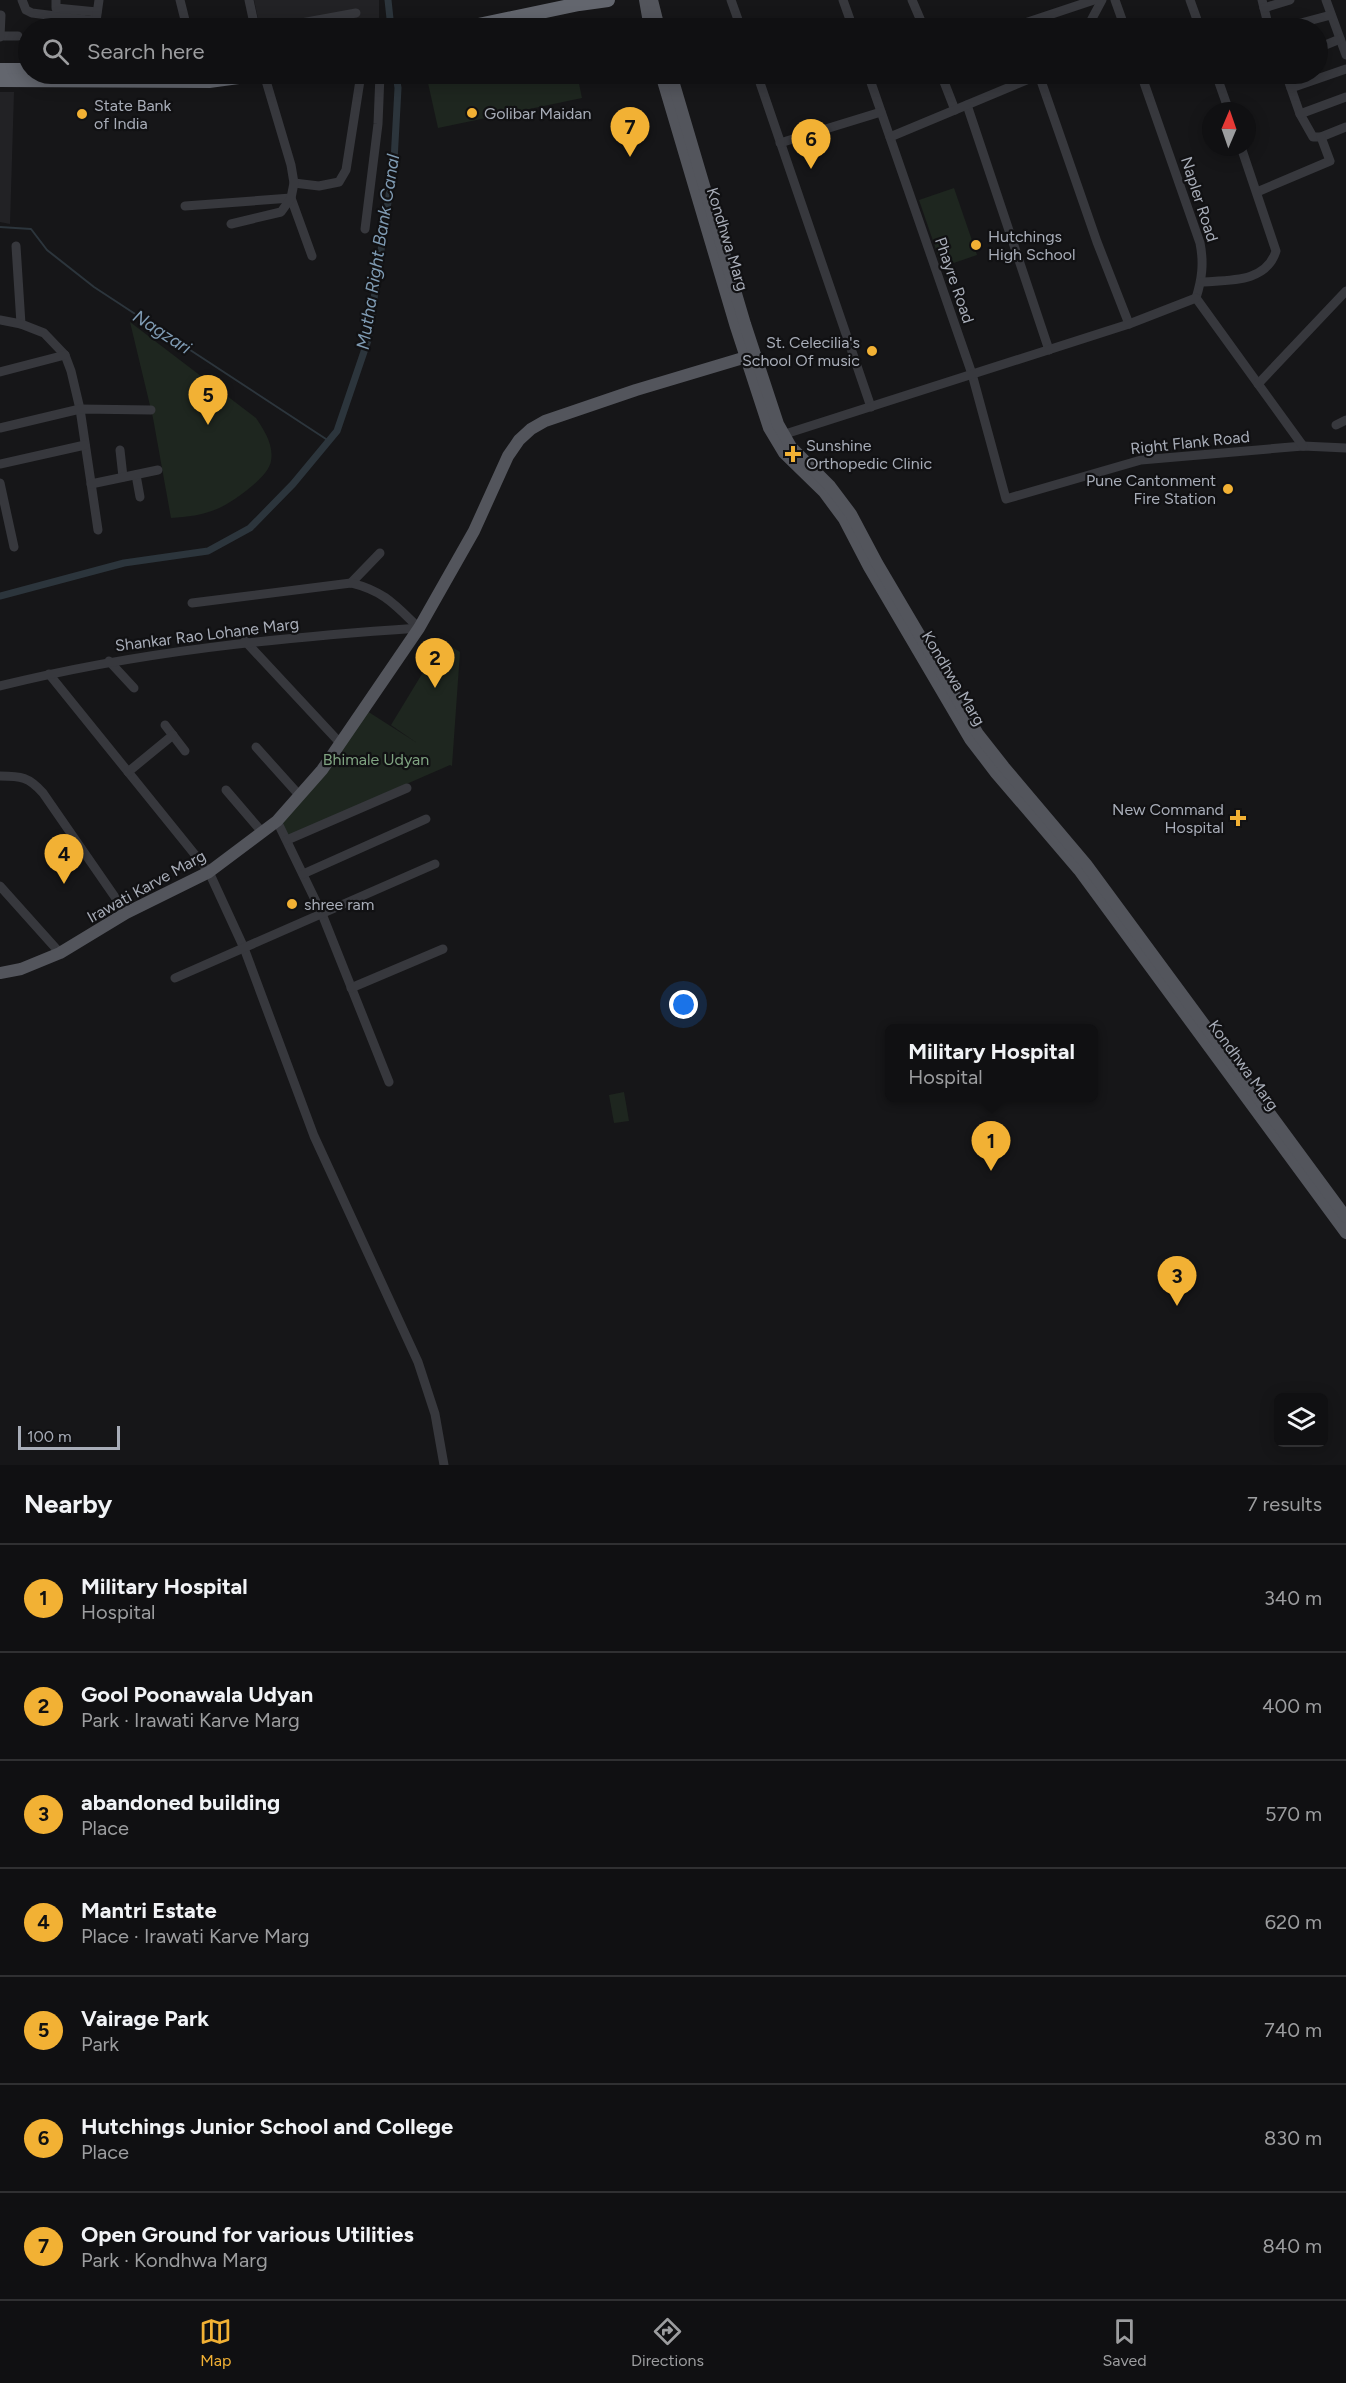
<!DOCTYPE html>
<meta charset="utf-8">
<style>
body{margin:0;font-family:Figtree,sans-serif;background:#19191b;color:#f1f3f6}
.controls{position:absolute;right:18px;bottom:18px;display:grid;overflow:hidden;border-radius:9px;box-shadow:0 3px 15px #0003}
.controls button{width:54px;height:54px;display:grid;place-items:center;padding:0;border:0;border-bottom:2px solid #303032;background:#101012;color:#f1f3f6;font:30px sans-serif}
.compass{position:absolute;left:1202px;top:102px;width:54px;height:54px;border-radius:50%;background:#101012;box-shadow:0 3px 15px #0003;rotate:2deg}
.scale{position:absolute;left:18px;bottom:15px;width:102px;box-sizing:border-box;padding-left:6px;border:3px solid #a8adb8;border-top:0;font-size:16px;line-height:21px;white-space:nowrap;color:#a8adb8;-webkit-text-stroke:4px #111113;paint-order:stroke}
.you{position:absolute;left:684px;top:1005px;width:21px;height:21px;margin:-15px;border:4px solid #fff;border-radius:50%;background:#1a73e8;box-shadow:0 0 0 9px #1a73e833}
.badge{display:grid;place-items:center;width:39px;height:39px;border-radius:50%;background:#f2b134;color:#111;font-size:20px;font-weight:700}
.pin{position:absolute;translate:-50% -50px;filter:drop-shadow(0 2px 3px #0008)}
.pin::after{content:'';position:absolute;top:32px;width:21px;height:18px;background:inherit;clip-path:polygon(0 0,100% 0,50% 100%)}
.popup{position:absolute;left:885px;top:1024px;width:213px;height:78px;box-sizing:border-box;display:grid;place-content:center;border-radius:9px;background:#101012;filter:drop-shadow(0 2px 4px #0005);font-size:20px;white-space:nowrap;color:#9c9d9f}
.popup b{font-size:22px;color:#f1f3f6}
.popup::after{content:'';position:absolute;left:50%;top:100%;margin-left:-12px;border:12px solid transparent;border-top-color:#101012}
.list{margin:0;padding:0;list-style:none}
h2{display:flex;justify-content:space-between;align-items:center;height:78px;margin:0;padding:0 24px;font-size:26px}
h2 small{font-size:20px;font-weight:400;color:#9c9d9f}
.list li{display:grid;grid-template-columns:39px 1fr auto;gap:18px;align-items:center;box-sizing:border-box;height:108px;padding:0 24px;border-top:2px solid #303032}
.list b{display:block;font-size:22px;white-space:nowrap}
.list p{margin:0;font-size:20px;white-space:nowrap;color:#9c9d9f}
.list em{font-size:20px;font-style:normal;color:#9c9d9f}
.icon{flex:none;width:33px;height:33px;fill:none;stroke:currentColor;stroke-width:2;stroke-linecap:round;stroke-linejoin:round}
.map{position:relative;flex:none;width:1346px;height:1465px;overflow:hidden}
.search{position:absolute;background:#101012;box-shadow:0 3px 15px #0003;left:18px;right:18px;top:18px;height:66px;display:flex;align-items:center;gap:15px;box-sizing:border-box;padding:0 21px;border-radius:33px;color:#9c9d9f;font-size:22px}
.sheet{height:834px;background:#101012}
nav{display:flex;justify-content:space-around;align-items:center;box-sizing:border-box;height:84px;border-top:2px solid #303032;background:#101012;font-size:16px;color:#9c9d9f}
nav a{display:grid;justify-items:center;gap:3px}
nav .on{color:#f2b134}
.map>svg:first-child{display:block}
.built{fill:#222225}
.green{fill:#1e261f}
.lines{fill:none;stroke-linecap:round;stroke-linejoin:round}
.stream{stroke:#2c353c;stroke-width:2}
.canal{stroke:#2c353c;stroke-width:7}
.minor{stroke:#37383d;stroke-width:9}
.major{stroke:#53555c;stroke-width:12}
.highway{stroke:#63666e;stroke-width:14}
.poi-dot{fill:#f2b134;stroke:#111113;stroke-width:2}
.labels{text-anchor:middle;stroke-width:4.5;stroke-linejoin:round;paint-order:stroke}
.poi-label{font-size:16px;fill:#a8adb8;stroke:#111113;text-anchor:start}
.street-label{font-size:16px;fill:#a8adb8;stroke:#111113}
.park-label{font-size:16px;fill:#7fa381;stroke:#111113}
.water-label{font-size:18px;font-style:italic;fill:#7f9bb3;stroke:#111113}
</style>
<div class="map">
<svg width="1346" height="1465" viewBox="0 0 1346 1465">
<rect width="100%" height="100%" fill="#161618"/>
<g class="built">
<polygon points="254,0 379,0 379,28 260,28"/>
<polygon points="0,92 14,92 10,224 0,222"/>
</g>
<g class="green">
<polygon points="426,74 577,74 582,98 438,128"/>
<polygon points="954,188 977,255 942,267 919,200"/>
<path d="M130,322l126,96c8,12 18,27 15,43 -2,16 -39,42 -54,48 -14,6 -30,8 -46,9l-18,-100z"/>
<polygon points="442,641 460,652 452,766 450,765 285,837 278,823 367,711 417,743 391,725"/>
<polygon points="624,1092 629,1121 614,1123 609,1095"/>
</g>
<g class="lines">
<polyline class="stream" points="0,227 31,229 47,250 94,287 329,441"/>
<g class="canal">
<polyline points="388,0 391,28"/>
<polyline points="0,596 124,563 208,551 250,528 293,484 337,431 368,340 394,161 398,88 396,74"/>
</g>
<g class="minor">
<polyline points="22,0 26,10 32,13 96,21"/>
<polyline points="56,0 56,8 97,12"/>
<polyline points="180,0 187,28"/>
<polyline points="249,0 255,28"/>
<polyline points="731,0 741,28"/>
<polyline points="843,0 853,28"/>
<polyline points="912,0 924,28"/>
<polyline points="1115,0 1125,28"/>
<polyline points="1190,0 1200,28"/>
<polyline points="1262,0 1269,28"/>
<polyline points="1326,0 1346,55"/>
<polyline points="1264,8 1290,0"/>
<polyline points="95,28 99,0"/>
<polyline points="274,28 356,13"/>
<polyline points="1010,28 1094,0"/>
<polyline points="1087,28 1102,0"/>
<polyline points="1282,28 1331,15"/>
<polyline points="0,36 18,36"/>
<polyline points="0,37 1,15"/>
<polyline points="1318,48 1340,39"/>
<polyline points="757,74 871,407"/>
<polyline points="868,74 972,374 1006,499 1141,460 1303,446 1346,448"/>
<polyline points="941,74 955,110"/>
<path d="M1141,74l59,169c4,20 2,36 -4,55"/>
<polyline points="1216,74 1229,111"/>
<polyline points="1286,74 1300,114 1313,137 1321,137 1346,127"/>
<polyline points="1039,75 1097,242 1129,324"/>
<polyline points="1291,88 1346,69"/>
<polyline points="967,105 1049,350"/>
<polyline points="1300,114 1346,97"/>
<polyline points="890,137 1041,74"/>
<polyline points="780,143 881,112"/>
<polyline points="294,183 319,186 339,182 346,170 361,74"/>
<polyline points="1257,192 1330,161 1321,137"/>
<polyline points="185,206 291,198 312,256"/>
<polyline points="231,224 281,212 291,198 294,183 291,165 264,74"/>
<polyline points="365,229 378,124 380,74"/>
<polyline points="16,246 21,324"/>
<path d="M1201,282c28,-2 65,1 75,-31l-35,-104"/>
<polyline points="1196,298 1303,446"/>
<polyline points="0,320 21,324 44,333 65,355 71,371 80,409 98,530"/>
<polyline points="0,372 65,355"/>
<polyline points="1258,384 1346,291"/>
<polyline points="1336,425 1346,420"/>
<polyline points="0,428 80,409 151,410"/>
<polyline points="779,436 1129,324 1196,298"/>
<polyline points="120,450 123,477"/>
<polyline points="0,464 85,445"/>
<polyline points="136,475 140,497"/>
<polyline points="0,483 14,547"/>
<polyline points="91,484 158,470"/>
<polyline points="351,583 380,553"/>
<path d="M192,603l159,-20c33,8 44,22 68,45"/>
<polyline points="245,641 341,744"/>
<polyline points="109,661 134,688"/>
<polyline points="49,674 209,872 244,948 314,1136 418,1362 435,1414 444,1465"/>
<path d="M0,686c140,-35 276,-48 419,-58"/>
<polyline points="165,725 185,751"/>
<polyline points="256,747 300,796"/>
<polyline points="128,772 173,735"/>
<path d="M0,776c21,0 29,1 43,17l83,120"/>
<polyline points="226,790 262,832"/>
<polyline points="277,821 322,914 389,1082"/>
<polyline points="287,840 407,788"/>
<polyline points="303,874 426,819"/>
<polyline points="0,886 60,953"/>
<polyline points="175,978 435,864"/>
<polyline points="351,988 443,949"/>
</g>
<g class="major">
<polyline points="645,0 650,28"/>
<polyline points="652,0 659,28"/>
<polyline points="661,74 736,327 769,428 784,453 824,492 844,519 869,567 970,739 996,773 1079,870 1346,1233"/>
<polyline points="671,74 745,324 778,424 791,447 830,486 851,514 877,563 978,734 1004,767 1086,864 1346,1217"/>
<polyline points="0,973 21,969 60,953 126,913 209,872 277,821 322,770 419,628 474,531 508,456 519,440 531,429 545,421 636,390 753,355"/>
</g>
<g class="highway">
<polyline points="464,28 579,4 608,0"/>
<polyline points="0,70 28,70"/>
<polyline points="0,80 209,81 262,74"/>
</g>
</g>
<g class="poi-dot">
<circle cx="472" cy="113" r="6"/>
<circle cx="82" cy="114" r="6"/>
<circle cx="976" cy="245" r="6"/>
<circle cx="872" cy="351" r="6"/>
<path d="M790 445h6v6h6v6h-6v6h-6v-6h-6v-6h6z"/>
<circle cx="1228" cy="489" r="6"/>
<path d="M1235 809h6v6h6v6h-6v6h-6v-6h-6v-6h6z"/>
<circle cx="292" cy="904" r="6"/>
</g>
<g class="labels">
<g class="poi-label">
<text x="94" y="111">State Bank<tspan x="94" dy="18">of India</tspan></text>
<text x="484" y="119">Golibar Maidan</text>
<text x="988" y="242">Hutchings<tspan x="988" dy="18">High School</tspan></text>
<text x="860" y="348" text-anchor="end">St. Celecilia's<tspan x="860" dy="18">School Of music</tspan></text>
<text x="806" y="451">Sunshine<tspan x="806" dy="18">Orthopedic Clinic</tspan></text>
<text x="1216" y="486" text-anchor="end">Pune Cantonment<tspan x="1216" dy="18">Fire Station</tspan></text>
<text x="1224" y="815" text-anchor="end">New Command<tspan x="1224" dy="18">Hospital</tspan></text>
<text x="304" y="910">shree ram</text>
</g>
<g class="street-label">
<text transform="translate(1200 199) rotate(72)" y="6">Napler Road</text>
<text transform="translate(728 239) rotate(73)" y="6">Kondhwa Marg</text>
<text transform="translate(955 280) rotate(71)" y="6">Phayre Road</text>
<text transform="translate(1190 442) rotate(-6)" y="6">Right Flank Road</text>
<text transform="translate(207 634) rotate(-7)" y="6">Shankar Rao Lohane Marg</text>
<text transform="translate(954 678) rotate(59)" y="6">Kondhwa Marg</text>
<text transform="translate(146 886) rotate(-29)" y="6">Irawati Karve Marg</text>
<text transform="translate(1244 1065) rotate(54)" y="6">Kondhwa Marg</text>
</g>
<g class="park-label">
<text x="376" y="765">Bhimale Udyan</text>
</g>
<g class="water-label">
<text transform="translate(378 252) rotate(-81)" y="6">Mutha Right Bank Canal</text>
<text transform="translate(162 332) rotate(33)" y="6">Nagzari</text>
</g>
</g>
</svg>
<div class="controls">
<button><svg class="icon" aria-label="layers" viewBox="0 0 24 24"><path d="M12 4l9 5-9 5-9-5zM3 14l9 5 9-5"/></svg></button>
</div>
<svg class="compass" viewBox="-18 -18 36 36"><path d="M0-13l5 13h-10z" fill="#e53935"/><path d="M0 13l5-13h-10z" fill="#9c9d9f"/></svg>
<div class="scale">100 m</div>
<div class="you"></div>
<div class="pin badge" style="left:991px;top:1171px">1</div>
<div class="popup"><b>Military Hospital</b>Hospital</div>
<div class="pin badge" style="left:435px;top:688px">2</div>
<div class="pin badge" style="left:1177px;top:1306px">3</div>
<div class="pin badge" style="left:64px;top:884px">4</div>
<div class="pin badge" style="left:208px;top:425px">5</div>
<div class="pin badge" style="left:811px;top:169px">6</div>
<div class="pin badge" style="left:630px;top:157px">7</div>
<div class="search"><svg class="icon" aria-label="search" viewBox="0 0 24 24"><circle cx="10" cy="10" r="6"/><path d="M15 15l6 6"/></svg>Search here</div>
</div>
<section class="sheet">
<h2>Nearby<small>7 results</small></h2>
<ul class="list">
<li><span class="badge">1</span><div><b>Military Hospital</b><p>Hospital</p></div><em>340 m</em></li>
<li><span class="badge">2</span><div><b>Gool Poonawala Udyan</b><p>Park · Irawati Karve Marg</p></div><em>400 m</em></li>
<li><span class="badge">3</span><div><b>abandoned building</b><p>Place</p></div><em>570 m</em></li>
<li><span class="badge">4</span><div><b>Mantri Estate</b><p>Place · Irawati Karve Marg</p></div><em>620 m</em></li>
<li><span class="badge">5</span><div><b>Vairage Park</b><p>Park</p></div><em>740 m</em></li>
<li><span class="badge">6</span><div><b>Hutchings Junior School and College</b><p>Place</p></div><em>830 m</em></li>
<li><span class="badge">7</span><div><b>Open Ground for various Utilities</b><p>Park · Kondhwa Marg</p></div><em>840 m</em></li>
</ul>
</section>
<nav>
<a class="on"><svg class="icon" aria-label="map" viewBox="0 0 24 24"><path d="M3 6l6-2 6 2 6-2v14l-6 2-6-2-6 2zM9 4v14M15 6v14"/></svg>Map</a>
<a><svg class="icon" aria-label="directions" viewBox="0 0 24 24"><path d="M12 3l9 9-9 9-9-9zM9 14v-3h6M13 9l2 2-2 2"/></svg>Directions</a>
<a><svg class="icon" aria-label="saved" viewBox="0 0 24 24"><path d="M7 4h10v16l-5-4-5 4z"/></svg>Saved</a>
</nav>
